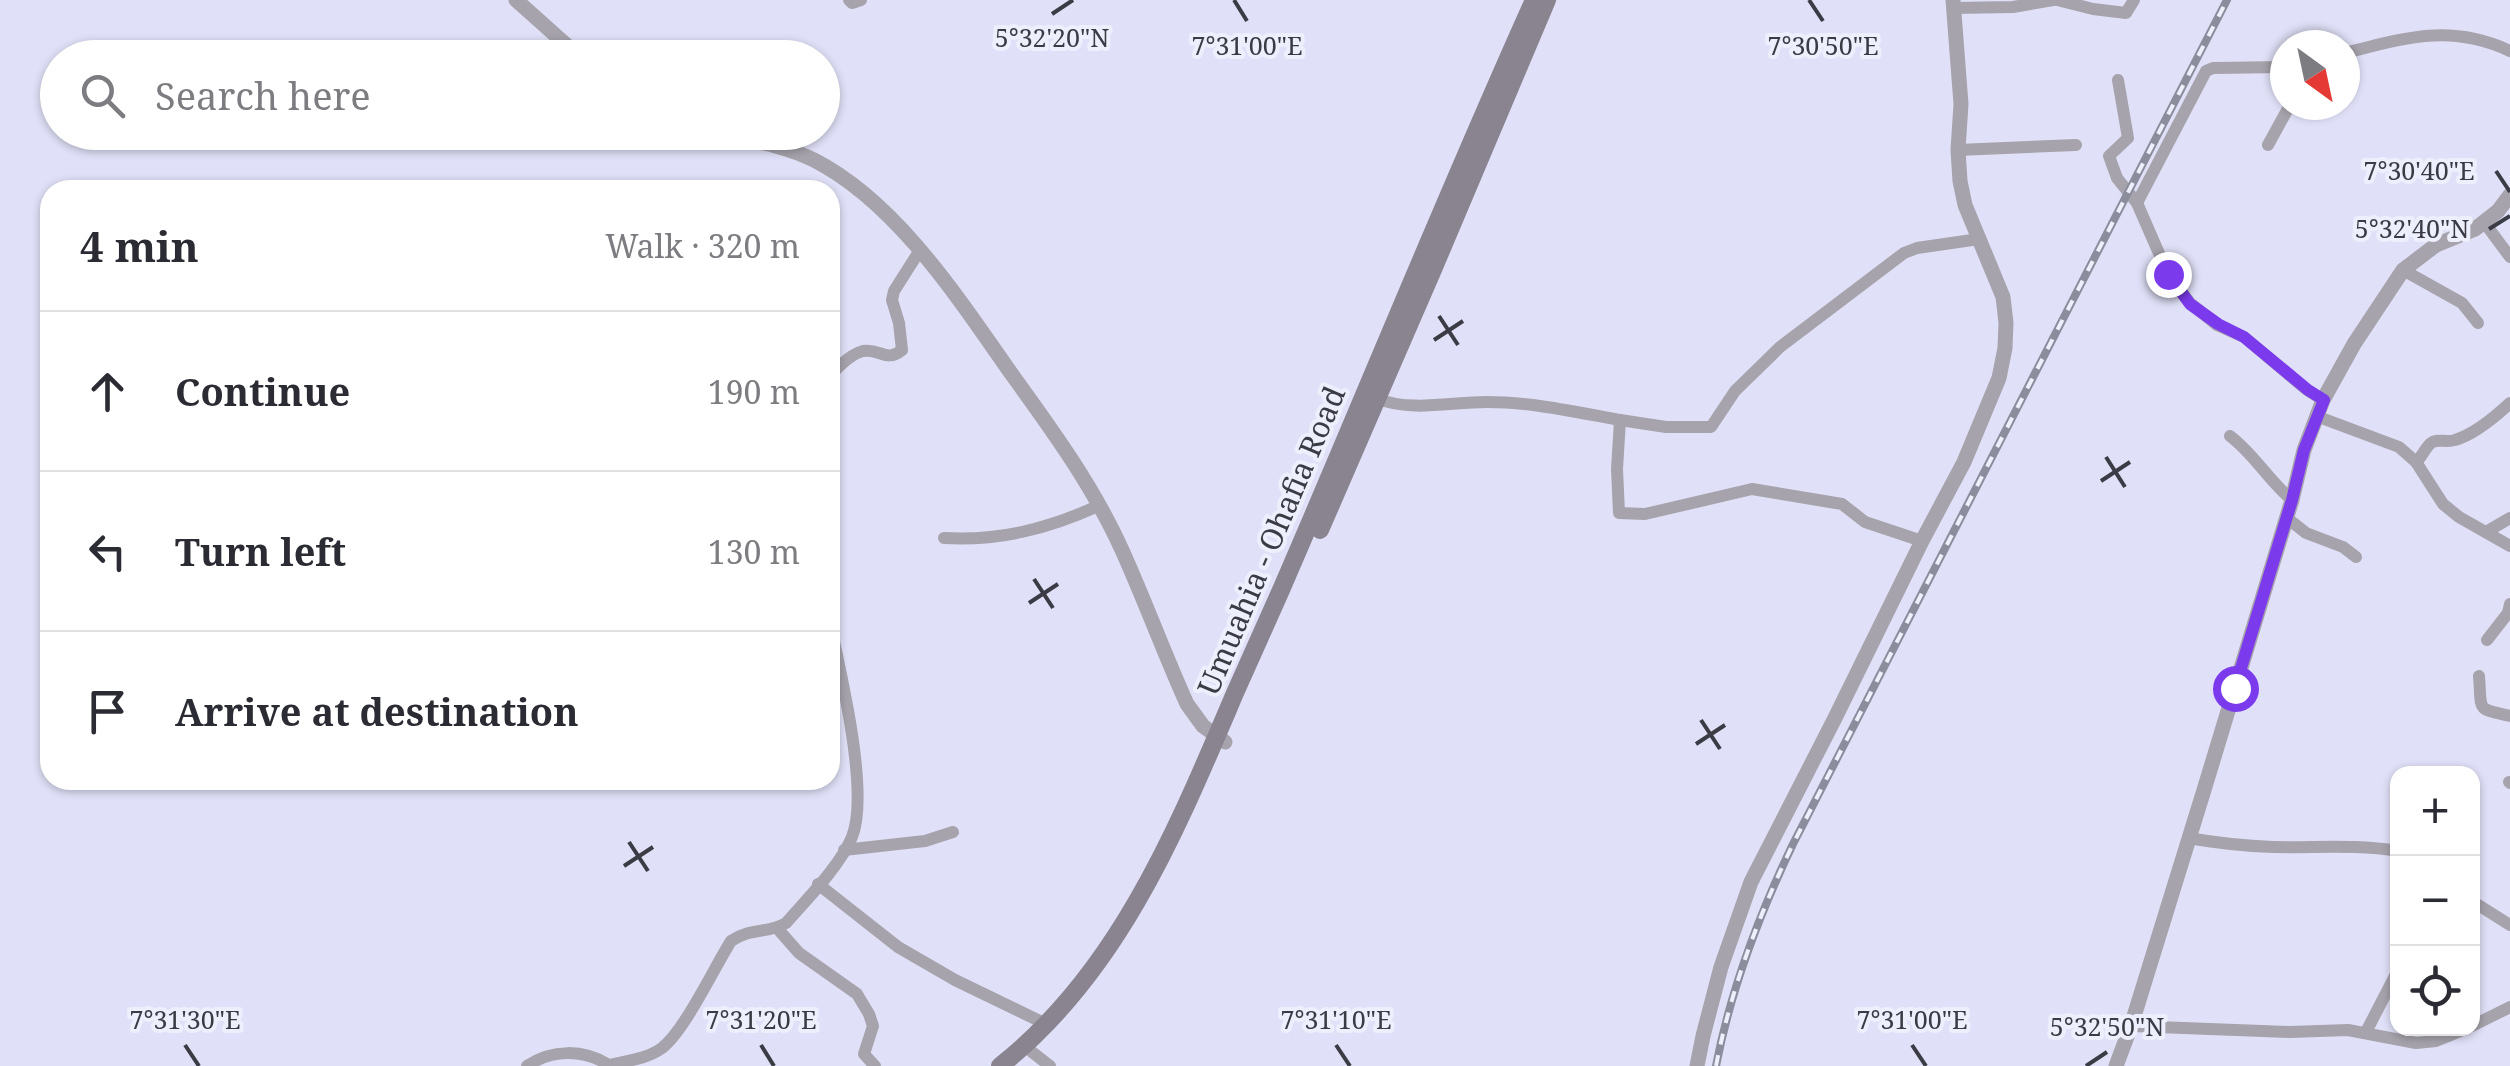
<!DOCTYPE html>
<meta charset="utf-8">
<style>
body{margin:0;font-family:"Noto Serif",serif;background:#f7f7f7;color:#2b2b33}
.controls{position:absolute;right:30px;bottom:30px;display:grid;overflow:hidden;border-radius:20px;box-shadow:0 2px 8px #0004}
.controls button{width:90px;height:90px;display:grid;place-items:center;padding:0;border:0;border-bottom:2px solid #e1e1e2;background:#fff;color:#2b2b33;font:50px sans-serif}
.compass{position:absolute;left:2270px;top:30px;width:90px;height:90px;border-radius:50%;background:#fff;box-shadow:0 2px 8px #0004;rotate:147deg}
.stop{position:absolute;width:30px;height:30px;margin:-22px;border:8px solid #7c3aed;border-radius:50%;background:#fff}
.stop.end{background:#7c3aed;border-color:#fff;box-shadow:0 2px 10px #0008}
.list{margin:0;padding:0;list-style:none}
h2{display:flex;justify-content:space-between;align-items:center;height:130px;margin:0;padding:0 40px;font-size:42px}
h2 small{font-size:32px;font-weight:400;color:#7c7c81}
.list li{display:grid;grid-template-columns:65px 1fr auto;gap:30px;align-items:center;box-sizing:border-box;height:160px;padding:0 40px;border-top:2px solid #e1e1e2}
.list b{display:block;font-size:38px;white-space:nowrap}
.list em{font-size:32px;font-style:normal;color:#7c7c81}
.icon{flex:none;width:55px;height:55px;fill:none;stroke:currentColor;stroke-width:2;stroke-linecap:round;stroke-linejoin:round}
.map{position:relative;flex:none;width:2510px;height:1066px;overflow:hidden}
.search{position:absolute;background:#fff;box-shadow:0 2px 8px #0004;left:40px;top:40px;width:800px;height:110px;display:flex;align-items:center;gap:25px;box-sizing:border-box;padding:0 35px;border-radius:55px;color:#7c7c81;font-size:38px}
.panel{position:absolute;background:#fff;box-shadow:0 2px 8px #0004;left:40px;top:180px;width:800px;height:610px;border-radius:30px}
.map>svg:first-child{display:block}
.lines{fill:none;stroke-linecap:round;stroke-linejoin:round}
.minor{stroke:#a7a3ac;stroke-width:12}
.tertiary{stroke:#a7a3ac;stroke-width:15}
.secondary{stroke:#8a8491;stroke-width:18}
.rail-casing{stroke:#8b8c9c;stroke-width:8}
.rail{stroke:#eeeffd;stroke-width:4;stroke-dasharray:11;stroke-linecap:butt}
.route{stroke:#7c3aed;stroke-width:12}
.ticks{fill:none;stroke:#3a3b44;stroke-width:4}
.labels{text-anchor:middle;stroke-width:8;stroke-linejoin:round;paint-order:stroke}
.street-label{font-size:30px;fill:#3a3b44;stroke:#eeeffd}
.ticks-label{font-size:25px;text-anchor:middle;fill:#3a3b44;stroke:#eeeffd;stroke-width:8;stroke-linejoin:round;paint-order:stroke}
</style>
<div class="map">
<svg width="2510" height="1066" viewBox="0 0 2510 1066">
<rect width="100%" height="100%" fill="#e0e1f8"/>
<g class="lines">
<g class="minor">
<polyline points="849,0 852,3 861,0"/>
<polyline points="2057,0 2093,9 2126,13 2134,0"/>
<polyline points="1954,8 2013,7 2053,0"/>
<path d="M2345,53c60,-15 105,-30 165,-2"/>
<polyline points="2118,80 2128,138 2109,156 2117,178 2137,203 2168,274 2190,303 2217,325 2244,337 2307,390 2323,400"/>
<polyline points="2268,145 2290,105"/>
<polyline points="1958,150 2076,145"/>
<polyline points="2137,203 2206,71 2213,68 2285,67"/>
<polyline points="2484,222 2510,257"/>
<polyline points="2403,270 2462,303 2478,323"/>
<path d="M830,376c8,-9 21,-22 33,-25 17,-3 23,12 39,-1l-3,-27 -7,-23 2,-9 26,-41"/>
<path d="M1378,399c35,13 72,3 109,3 44,0 89,10 133,18l-3,49 2,44 26,1 107,-25 90,15 23,18 57,19"/>
<polyline points="2316,416 2399,447 2416,462 2443,504 2459,517 2510,546"/>
<polyline points="1620,420 1666,427 1711,427 1735,391 1780,347 1904,253 1917,248 1979,239"/>
<path d="M2230,436c24,18 39,45 62,64"/>
<path d="M2416,462c6,-5 9,-14 15,-19 6,-5 16,0 24,-3 20,-6 40,-23 55,-37"/>
<polyline points="2287,518 2306,533 2343,547 2356,557"/>
<polyline points="2486,532 2510,518"/>
<path d="M944,538c56,3 103,-9 154,-32"/>
<polyline points="2487,640 2508,613 2510,604"/>
<path d="M2479,676c3,36 -4,32 31,40"/>
<polyline points="2509,782 2510,783"/>
<path d="M2188,838c29,5 57,8 85,9 42,1 83,-3 125,4"/>
<polyline points="844,850 925,841 953,832"/>
<polyline points="818,884 898,947 955,980 1046,1024"/>
<polyline points="2472,901 2510,925"/>
<polyline points="777,928 799,953 857,994 869,1014 873,1026 864,1054 875,1066"/>
<polyline points="2131,1026 2290,1032 2348,1030 2416,1043 2436,1041 2468,1028"/>
<polyline points="2472,1026 2510,1007"/>
<polyline points="2366,1032 2398,970"/>
<polyline points="1032,1052 1050,1066"/>
<path d="M527,1066c25,-17 56,-17 82,-1 17,-4 38,-6 53,-17 23,-18 52,-80 69,-107 21,-14 37,-7 55,-18 20,-23 54,-57 66,-86 17,-42 -9,-154 -19,-200l-3,-3"/>
</g>
<g class="tertiary">
<polyline points="516,0 581,58"/>
<path d="M711,132c35,8 71,12 103,28 84,43 146,141 199,216 40,55 81,112 109,174 23,51 42,103 65,154l16,22 22,16"/>
<polyline points="1697,1066 1703,1036 1721,967 1751,882 1835,718 1922,541 1964,462 1999,378 2005,348 2006,323 2003,297 1965,205 1960,181 1958,150 1961,104 1953,0"/>
<polyline points="2116,1066 2131,1026 2204,790 2292,500 2304,450 2323,400 2354,344 2403,270 2436,245 2475,229 2498,211 2510,195"/>
</g>
<g class="secondary">
<polyline points="1320,530 1432,272 1547,0"/>
<path d="M1000,1066c119,-94 177,-237 235,-373 15,-34 31,-69 46,-103 85,-196 165,-395 253,-590"/>
</g>
<g class="rail-casing">
<path id="rail" d="M1716,1066c15,-78 43,-151 77,-222l434,-844"/>
</g>
<use href="#rail" class="rail"/>
</g>
<g class="lines">
<polyline class="route" points="2168,274 2190,304 2218,324 2244,337 2308,390 2324,400 2304,450 2292,500 2235,688"/>
</g>
<path class="ticks" d="M1234,0l13,21M1809,0l14,21M1052,14l21,-14M2496,171l14,21M2489,229l21,-13M1439,316l19,29M1434,340l29,-19M2106,457l19,30M2101,481l29,-19M1034,579l19,29M1029,603l29,-19M1701,720l19,29M1696,744l29,-19M629,842l19,29M624,866l29,-19M185,1045l14,21M761,1045l13,21M1336,1045l14,21M1912,1045l14,21M2086,1066l21,-14"/>
<g class="labels">
<g class="street-label">
<text transform="translate(1272 541) rotate(-67)" y="10">Umuahia - Ohafia Road</text>
</g>
</g>
<g class="ticks-label">
<text x="1052" y="47">5°32'20"N</text>
<text x="1247" y="55">7°31'00"E</text>
<text x="1823" y="55">7°30'50"E</text>
<text x="2419" y="180">7°30'40"E</text>
<text x="2412" y="238">5°32'40"N</text>
<text x="185" y="1029">7°31'30"E</text>
<text x="761" y="1029">7°31'20"E</text>
<text x="1336" y="1029">7°31'10"E</text>
<text x="1912" y="1029">7°31'00"E</text>
<text x="2107" y="1036">5°32'50"N</text>
</g>
</svg>
<div class="controls">
<button>+</button>
<button>−</button>
<button><svg class="icon" aria-label="locate" viewBox="0 0 24 24"><circle cx="12" cy="12" r="6"/><path d="M12 2v4M12 18v4M2 12h4M18 12h4"/></svg></button>
</div>
<svg class="compass" viewBox="-18 -18 36 36"><path d="M0-13l5 13h-10z" fill="#e53935"/><path d="M0 13l5-13h-10z" fill="#7c7c81"/></svg>
<div class="stop" style="left:2235px;top:688px"></div>
<div class="stop end" style="left:2168px;top:274px"></div>
<div class="search"><svg class="icon" aria-label="search" viewBox="0 0 24 24"><circle cx="10" cy="10" r="6"/><path d="M15 15l6 6"/></svg>Search here</div>
<section class="panel">
<h2>4 min<small>Walk · 320 m</small></h2>
<ul class="list">
<li><svg class="icon" aria-label="ahead" viewBox="0 0 24 24"><path d="M12 20V5M6 11l6-6 6 6"/></svg><div><b>Continue</b></div><em>190 m</em></li>
<li><svg class="icon" aria-label="left" viewBox="0 0 24 24"><path d="M17 20v-9H6M10 6l-5 5 5 5"/></svg><div><b>Turn left</b></div><em>130 m</em></li>
<li><svg class="icon" aria-label="arrive" viewBox="0 0 24 24"><path d="M6 21V4h12l-3 4 3 4H6"/></svg><div><b>Arrive at destination</b></div></li>
</ul>
</section>
</div>
